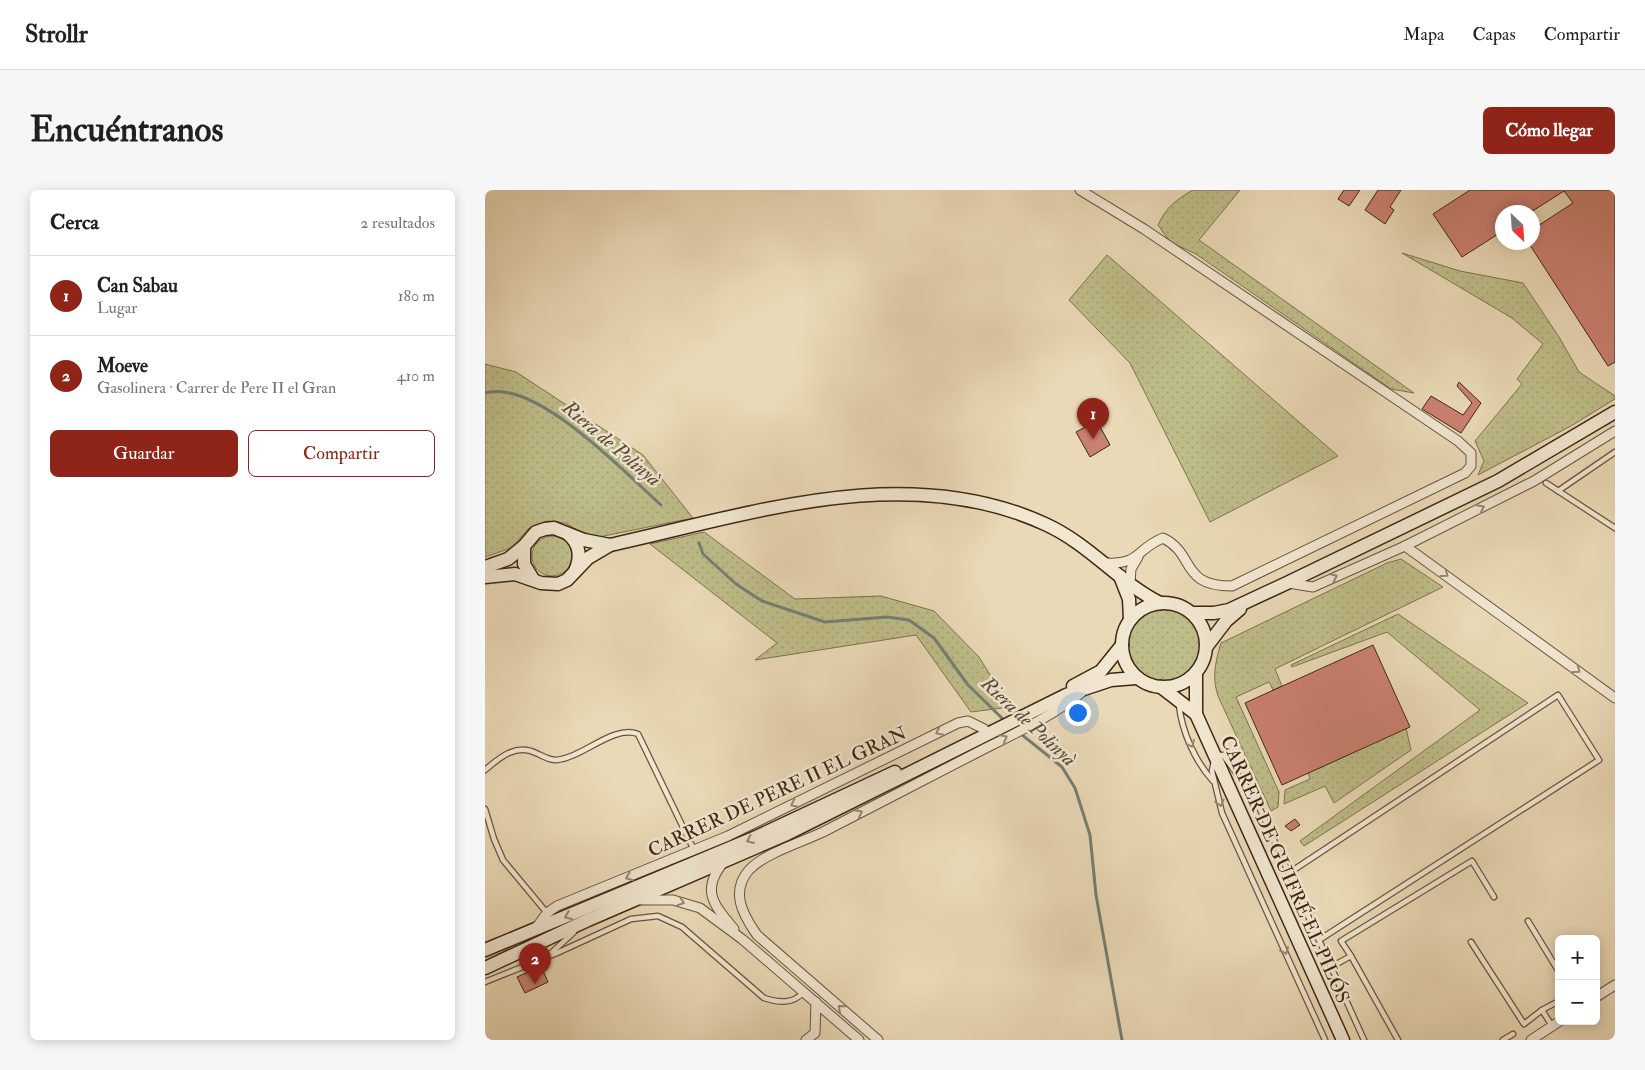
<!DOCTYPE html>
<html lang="es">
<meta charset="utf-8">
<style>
body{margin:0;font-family:"IM FELL Double Pica",serif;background:#f6f6f6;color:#202124}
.controls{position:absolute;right:15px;bottom:15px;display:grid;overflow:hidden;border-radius:8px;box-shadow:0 2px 12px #0003}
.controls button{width:45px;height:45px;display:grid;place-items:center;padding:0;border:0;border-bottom:1px solid #e0e0e0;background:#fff;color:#202124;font:25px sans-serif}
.compass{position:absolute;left:1010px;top:15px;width:45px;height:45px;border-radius:50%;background:#fff;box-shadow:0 2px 12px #0003;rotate:155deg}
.you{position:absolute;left:592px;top:522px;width:18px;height:18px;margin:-12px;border:4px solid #fff;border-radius:50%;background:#1a73e8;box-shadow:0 0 0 8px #1a73e833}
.badge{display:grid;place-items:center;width:32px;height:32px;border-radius:50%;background:#8f2418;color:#fff;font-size:16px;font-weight:700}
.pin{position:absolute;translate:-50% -41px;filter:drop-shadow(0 1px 2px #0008)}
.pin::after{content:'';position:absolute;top:26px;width:18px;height:15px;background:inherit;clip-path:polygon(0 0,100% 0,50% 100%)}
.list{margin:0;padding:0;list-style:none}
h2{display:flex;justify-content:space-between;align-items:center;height:65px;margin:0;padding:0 20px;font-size:21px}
h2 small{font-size:16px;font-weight:400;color:#757577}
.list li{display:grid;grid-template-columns:32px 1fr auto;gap:15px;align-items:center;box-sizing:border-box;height:80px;padding:0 20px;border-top:1px solid #e0e0e0}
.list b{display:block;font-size:19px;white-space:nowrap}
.list p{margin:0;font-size:16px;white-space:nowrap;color:#757577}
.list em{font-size:16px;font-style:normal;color:#757577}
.actions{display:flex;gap:10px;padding:15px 20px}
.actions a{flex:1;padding:11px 0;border:1px solid #8f2418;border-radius:8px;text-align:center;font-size:18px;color:#8f2418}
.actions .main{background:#8f2418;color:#fff}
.map{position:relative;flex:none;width:1130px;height:850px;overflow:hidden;border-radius:8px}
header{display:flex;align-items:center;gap:30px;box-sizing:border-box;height:70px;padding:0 25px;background:#fff;border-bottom:1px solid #e0e0e0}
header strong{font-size:24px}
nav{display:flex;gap:28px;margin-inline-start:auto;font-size:18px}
.intro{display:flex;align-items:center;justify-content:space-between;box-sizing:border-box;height:120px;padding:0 30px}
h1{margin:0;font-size:35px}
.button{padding:12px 22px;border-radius:8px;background:#8f2418;color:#fff;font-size:18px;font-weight:700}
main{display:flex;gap:30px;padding:0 30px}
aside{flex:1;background:#fff;border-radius:8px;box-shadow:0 2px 12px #0003}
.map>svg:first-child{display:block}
.grass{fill:url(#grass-dots);stroke:#7e724e}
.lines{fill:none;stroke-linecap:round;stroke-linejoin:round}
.stream{stroke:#747f74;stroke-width:3}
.building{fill:#cb8070;stroke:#3d2714}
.service-casing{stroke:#68543c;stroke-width:7}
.minor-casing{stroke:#68543c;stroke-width:11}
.secondary-casing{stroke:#3d2714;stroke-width:15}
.service{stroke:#f1e6d0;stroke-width:4.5}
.minor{stroke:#f1e6d0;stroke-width:9}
.secondary{stroke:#f1e6d0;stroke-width:12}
.oneway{stroke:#978672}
.labels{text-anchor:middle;stroke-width:5;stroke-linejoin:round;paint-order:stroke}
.street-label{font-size:19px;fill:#3d2714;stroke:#f1e6d0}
.water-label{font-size:20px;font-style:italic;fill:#544c3c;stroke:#f1e6d0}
</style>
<header>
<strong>Strollr</strong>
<nav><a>Mapa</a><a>Capas</a><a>Compartir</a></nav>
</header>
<div class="intro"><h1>Encuéntranos</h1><a class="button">Cómo llegar</a></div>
<main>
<aside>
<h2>Cerca<small>2 resultados</small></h2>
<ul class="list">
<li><span class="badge">1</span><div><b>Can Sabau</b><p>Lugar</p></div><em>180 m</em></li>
<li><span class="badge">2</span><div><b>Moeve</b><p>Gasolinera · Carrer de Pere II el Gran</p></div><em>410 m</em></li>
</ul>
<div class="actions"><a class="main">Guardar</a><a>Compartir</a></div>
</aside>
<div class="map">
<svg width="1130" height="850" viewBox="0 0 1130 850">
<defs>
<pattern id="grass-dots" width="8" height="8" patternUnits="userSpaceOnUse" patternTransform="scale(1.25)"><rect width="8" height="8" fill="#bebd89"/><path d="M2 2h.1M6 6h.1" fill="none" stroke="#a4a275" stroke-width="1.8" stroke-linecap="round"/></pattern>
</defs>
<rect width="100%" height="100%" fill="#ead9b6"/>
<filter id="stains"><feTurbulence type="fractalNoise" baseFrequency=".004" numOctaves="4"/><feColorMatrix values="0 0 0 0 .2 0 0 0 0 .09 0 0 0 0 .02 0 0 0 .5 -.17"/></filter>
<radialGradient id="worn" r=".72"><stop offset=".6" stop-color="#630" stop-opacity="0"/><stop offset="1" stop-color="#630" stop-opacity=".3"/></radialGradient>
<g class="grass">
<path d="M708,0h47l-41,50 215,153 -23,-4 -195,-135 -26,-12 -12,-17c8,-18 18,-25 35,-35z"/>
<polygon points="917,63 975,81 1038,93 1074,147 1094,182 1130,206 1130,209 1086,236 993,285 999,271 990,251 1037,194 1032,189 1058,154 1027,128"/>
<polygon points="622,65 853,266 725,332 645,173 584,110"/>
<polygon points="0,174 31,182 158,265 208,328 114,347 96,342 80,333 62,331 43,339 26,358 0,367"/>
<polygon points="219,342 310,409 396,406 449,421 494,467 525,517 486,522 431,445 270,470 292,453 165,354"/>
<circle cx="67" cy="366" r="20"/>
<path d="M916,369l42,28 -168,82 7,17 -9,4 -4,-8 -33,15 43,95 -1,15 -7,4 -53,-115c-6,-19 -3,-31 2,-50l1,-3 166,-80z"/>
<circle cx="679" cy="455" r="42"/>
<polygon points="913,424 1043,513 819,656 815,651 995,520 902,442 807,477 806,475"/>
<polygon points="921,538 926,560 849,613 840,596 799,614 800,600 825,589 823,583"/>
</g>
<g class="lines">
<g class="stream">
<path d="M0,203c51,-15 140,80 176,112"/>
<polyline points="214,353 218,364 251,394 277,411 340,432 402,427 424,430 449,448 483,495 521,532"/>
<polyline points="526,536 577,577 590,598 605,645 611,705 637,850"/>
</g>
</g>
<g class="building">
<polygon points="859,0 875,0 864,16 853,9"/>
<polygon points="893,0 916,0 905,17 909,20 900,34 880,20"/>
<polygon points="985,0 1130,0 1130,172 1123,176 1043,52 1048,52 1048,39 1088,13 1079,1 1046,22 1018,22 1018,41 977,67 948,24"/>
<polygon points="974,192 996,213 976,243 937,219 946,206 978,225 987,213 972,196"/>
<polygon points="612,231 625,255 605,267 591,242"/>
<polygon points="888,455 925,537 797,595 760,513"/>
<polygon points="810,629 815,635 806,641 800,636"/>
<polygon points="56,776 63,792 40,803 32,787"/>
</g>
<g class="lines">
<g class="service-casing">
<g id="service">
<polyline points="1061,293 1130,338"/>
<polyline points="1073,301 1130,262"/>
<path d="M694,515c3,27 16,56 34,76"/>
<polyline points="731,565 738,565 770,608 879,850"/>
<polyline points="729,571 727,581 737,623 840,850"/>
<path d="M0,580c14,-12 31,-27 51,-17 9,4 16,9 26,6 23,-4 52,-34 76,-25l56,116"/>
<polyline points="0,619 9,649 18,670 62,723"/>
<polyline points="804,683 1073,505 1114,570 834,750"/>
<polyline points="1043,731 1074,782"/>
<polyline points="986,752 1039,834 1057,820"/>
<polyline points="64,765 89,742"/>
<polyline points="866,766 913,850"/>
<polyline points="846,777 866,766 856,751 987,671 1009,707"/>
<path d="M0,792l72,-29 74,-34 27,-3 24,11 82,71c15,5 29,6 40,-6"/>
<polyline points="1067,836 1057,820 1074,811"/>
<polyline points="1018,850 1028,844"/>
</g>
</g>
<g class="minor-casing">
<g id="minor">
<path d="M595,0l64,39 314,212 13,12v13l-6,7 -233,113c-53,0 -36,-32 -69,-48 -27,11 -23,27 -57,25"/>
<polyline points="920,356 1130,508"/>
<polyline points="803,393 828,397 920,356 1049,291 1130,241"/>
<polyline points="645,394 646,379 653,367"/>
<path d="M238,673c-23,28 -8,43 11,66"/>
<polyline points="156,710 188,710 215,718 257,749 374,850"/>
<polyline points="51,738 62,723 72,716 243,646 473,533 483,531 499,539"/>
<polyline points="1111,807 1130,795"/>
<polyline points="321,850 330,843 331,812"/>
<path d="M393,850l-121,-105c-14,-20 -27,-43 -8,-65 16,-17 53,-28 74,-38 51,-26 102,-53 153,-79 35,-18 74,-35 105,-60"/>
<polyline points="1046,850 1075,831"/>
</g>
</g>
<g class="secondary-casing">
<g id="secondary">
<path d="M84,345c11,9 12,23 6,36"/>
<polyline points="39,356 39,374 48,389"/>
<polyline points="0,377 23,369 39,356 51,342 60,339 69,338 99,350 125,355"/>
<polyline points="635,386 644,409 645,430"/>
<path d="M0,387l30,-3 26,9 17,1 9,-4 21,-22 22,-13c140,-31 296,-85 435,-21 46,21 72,57 115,79"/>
<circle cx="679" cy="455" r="42"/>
<polyline points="708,423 729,423 744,420 802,393 1013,291 1130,222"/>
<polyline points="722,456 741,431 755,419"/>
<polyline points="711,485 711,524 858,850"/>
<polyline points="588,496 616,481 637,455"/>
<polyline points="676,497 711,524"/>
<polyline points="0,760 271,647 410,582"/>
<polyline points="0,778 103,730 302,644 581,505 626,490 651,488"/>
</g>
</g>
<use href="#service" class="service"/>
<use href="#minor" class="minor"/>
<use href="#secondary" class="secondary"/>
</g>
<defs><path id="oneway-chevron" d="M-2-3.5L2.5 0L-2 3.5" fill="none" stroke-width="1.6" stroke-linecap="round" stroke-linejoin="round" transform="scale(1.25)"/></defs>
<g class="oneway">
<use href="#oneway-chevron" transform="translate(996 318) rotate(-27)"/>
<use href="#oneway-chevron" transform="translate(960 384) rotate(36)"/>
<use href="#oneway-chevron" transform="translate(849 387) rotate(-24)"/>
<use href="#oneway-chevron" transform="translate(1092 480) rotate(36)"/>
<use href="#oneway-chevron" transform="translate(454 542) rotate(154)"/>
<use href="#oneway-chevron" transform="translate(519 548) rotate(-28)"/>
<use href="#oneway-chevron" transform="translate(706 554) rotate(65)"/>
<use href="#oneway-chevron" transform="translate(735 613) rotate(75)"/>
<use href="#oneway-chevron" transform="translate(309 614) rotate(154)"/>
<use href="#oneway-chevron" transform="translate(374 623) rotate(-27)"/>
<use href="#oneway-chevron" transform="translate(265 650) rotate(156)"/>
<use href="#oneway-chevron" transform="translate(144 687) rotate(158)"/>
<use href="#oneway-chevron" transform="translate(196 712) rotate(18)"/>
<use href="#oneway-chevron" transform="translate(83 726) rotate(158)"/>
<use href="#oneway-chevron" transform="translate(800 761) rotate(66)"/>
<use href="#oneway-chevron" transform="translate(356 818) rotate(-139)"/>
</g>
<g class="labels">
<g class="street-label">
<text transform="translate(292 601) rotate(-25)" y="7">CARRER DE PERE II EL GRAN</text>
<text transform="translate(801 679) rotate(66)" y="7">CARRER DE GUIFRÉ EL PILÓS</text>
</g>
<g class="water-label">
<text transform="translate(127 253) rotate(40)" y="7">Riera de Polinyà</text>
<text transform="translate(544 531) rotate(43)" y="7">Riera de Polinyà</text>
</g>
</g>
<rect width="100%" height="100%" filter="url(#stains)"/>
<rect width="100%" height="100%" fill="url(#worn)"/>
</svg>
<div class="controls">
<button>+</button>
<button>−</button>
</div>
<svg class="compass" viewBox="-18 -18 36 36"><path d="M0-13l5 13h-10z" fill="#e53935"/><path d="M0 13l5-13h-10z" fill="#757577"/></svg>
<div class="you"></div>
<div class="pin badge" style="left:608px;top:249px">1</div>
<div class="pin badge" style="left:50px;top:794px">2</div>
</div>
</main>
